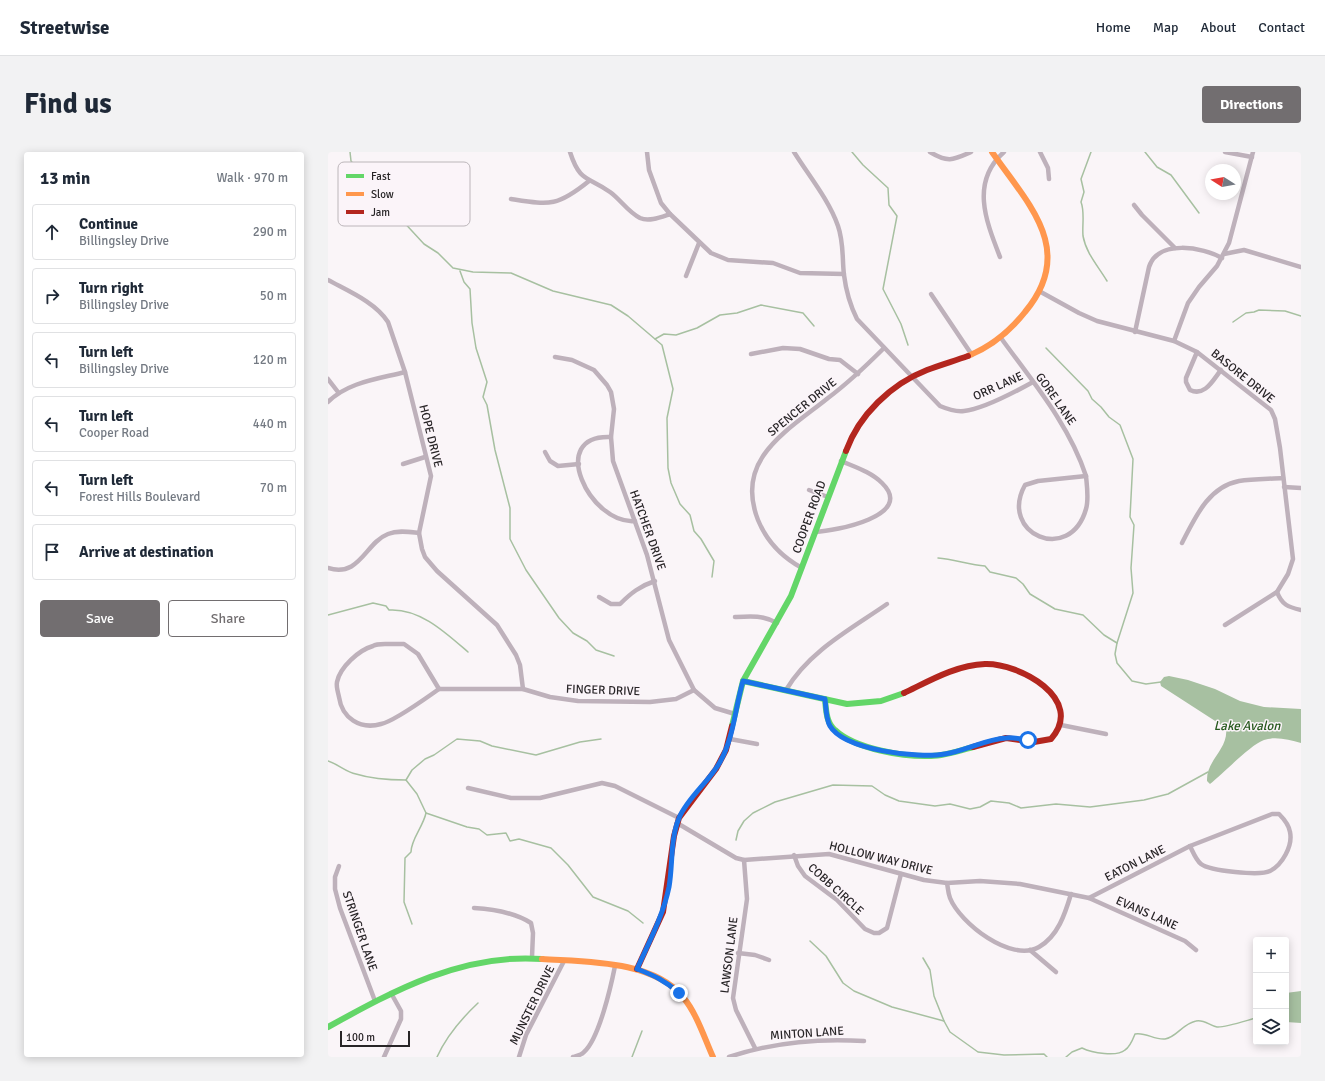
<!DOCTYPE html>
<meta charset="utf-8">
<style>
body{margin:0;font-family:Signika,sans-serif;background:#f2f2f3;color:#1f2937}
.controls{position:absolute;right:12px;bottom:12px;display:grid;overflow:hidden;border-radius:4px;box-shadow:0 2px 10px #0003}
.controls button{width:36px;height:36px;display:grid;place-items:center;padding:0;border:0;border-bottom:1px solid #e0e1e3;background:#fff;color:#1f2937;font:20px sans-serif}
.compass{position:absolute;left:877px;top:12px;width:36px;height:36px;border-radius:50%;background:#fff;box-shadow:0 2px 10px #0003;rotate:281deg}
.scale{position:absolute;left:12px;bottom:10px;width:70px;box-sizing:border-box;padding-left:4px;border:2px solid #282527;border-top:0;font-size:11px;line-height:14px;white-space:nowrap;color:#282527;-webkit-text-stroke:3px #fbf4f9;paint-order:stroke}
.stop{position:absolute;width:12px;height:12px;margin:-9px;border:3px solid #1a73e8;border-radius:50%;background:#fff}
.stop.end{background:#1a73e8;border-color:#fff;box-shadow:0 1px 4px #0008}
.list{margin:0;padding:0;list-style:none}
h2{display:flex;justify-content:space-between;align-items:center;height:52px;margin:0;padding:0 16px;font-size:17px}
h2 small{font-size:13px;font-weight:400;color:#747a83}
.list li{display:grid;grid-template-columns:26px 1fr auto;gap:12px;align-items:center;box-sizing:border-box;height:56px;margin:0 8px 8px;padding:0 8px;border:1px solid #e0e1e3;border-radius:4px}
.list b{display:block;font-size:15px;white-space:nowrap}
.list p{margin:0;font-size:13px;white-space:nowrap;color:#747a83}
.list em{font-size:13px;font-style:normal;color:#747a83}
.actions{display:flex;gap:8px;padding:12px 16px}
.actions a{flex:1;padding:9px 0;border:1px solid #726e70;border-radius:4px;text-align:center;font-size:14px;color:#726e70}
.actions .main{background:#726e70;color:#fff}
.icon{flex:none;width:22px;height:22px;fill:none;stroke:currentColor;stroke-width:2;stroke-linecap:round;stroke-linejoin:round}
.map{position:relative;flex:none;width:973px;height:905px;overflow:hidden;border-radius:4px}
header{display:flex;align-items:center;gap:24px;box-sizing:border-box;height:56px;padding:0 20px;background:#fff;border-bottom:1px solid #e0e1e3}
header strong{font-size:19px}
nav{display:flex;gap:22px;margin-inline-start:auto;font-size:14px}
.intro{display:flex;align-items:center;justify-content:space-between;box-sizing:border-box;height:96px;padding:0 24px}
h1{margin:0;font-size:28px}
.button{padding:10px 18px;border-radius:4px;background:#726e70;color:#fff;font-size:14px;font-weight:700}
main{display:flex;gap:24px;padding:0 24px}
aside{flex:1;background:#fff;border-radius:4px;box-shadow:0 2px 10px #0003}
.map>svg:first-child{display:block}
.water{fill:#a7c0a1}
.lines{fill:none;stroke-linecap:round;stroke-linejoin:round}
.stream{stroke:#a7c0a1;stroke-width:1.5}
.street{stroke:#beb1bb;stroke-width:4.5}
.fast{stroke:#63d668;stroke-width:6}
.slow{stroke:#ff974d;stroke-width:6}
.jam{stroke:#b3261e;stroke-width:6}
.route{stroke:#1a73e8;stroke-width:5}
.labels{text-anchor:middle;stroke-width:3;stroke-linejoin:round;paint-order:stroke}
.street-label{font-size:12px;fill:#282527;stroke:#fbf4f9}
.water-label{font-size:13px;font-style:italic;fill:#25581c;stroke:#fbf4f9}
.key{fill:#fbf4f9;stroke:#bcb6ba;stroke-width:1}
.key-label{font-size:11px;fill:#282527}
</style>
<header>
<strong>Streetwise</strong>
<nav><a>Home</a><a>Map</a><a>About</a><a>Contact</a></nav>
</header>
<div class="intro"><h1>Find us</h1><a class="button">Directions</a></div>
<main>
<aside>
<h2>13 min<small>Walk · 970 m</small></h2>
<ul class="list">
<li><svg class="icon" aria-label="ahead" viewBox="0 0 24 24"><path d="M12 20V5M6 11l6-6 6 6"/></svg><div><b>Continue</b><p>Billingsley Drive</p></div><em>290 m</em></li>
<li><svg class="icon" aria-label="right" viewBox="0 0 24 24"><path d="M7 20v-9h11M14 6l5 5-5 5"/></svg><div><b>Turn right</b><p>Billingsley Drive</p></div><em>50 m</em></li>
<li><svg class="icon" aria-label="left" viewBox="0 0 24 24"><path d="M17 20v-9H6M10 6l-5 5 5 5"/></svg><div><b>Turn left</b><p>Billingsley Drive</p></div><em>120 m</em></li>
<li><svg class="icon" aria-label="left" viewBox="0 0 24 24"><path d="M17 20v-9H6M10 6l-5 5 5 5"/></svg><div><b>Turn left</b><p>Cooper Road</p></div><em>440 m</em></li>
<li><svg class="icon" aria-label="left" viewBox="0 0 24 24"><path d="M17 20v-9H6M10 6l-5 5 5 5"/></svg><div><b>Turn left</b><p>Forest Hills Boulevard</p></div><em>70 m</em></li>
<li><svg class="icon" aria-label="arrive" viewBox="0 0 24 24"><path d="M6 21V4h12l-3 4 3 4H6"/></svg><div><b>Arrive at destination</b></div></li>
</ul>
<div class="actions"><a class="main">Save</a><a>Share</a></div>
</aside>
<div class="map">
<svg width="973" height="905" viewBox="0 0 973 905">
<rect width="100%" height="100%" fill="#faf5f8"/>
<g class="water">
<path d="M841,524l19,4 27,9 25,12 24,6 37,2v34c-12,-3 -25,-7 -37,-3 -14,5 -40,33 -54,44l-3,-3c-1,-21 22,-32 19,-53l-65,-42 -1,-4 4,-5z"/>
<polygon points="973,839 973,871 958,870 958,841"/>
</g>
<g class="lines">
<g class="stream">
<polyline points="22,0 23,9 60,53 96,92 110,101 125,116 145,120 183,121 225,139 283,153 300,164 334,193 345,237 339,266 340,316 343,331 352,352 362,363 366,379 373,387 386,409 384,425"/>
<polyline points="524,0 535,13 560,36 561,53 569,64 555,137 573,172 580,193"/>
<path d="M763,0l-10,27 3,13 -3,10c4,10 1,23 2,34 3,17 15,30 24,45"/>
<polyline points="817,0 829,15 843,23 871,61"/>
<polyline points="132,119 136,130 142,137 144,171 148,196 159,230 155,245 159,253 167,298 182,356 182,387 198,418 231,466 245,481 259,489 268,498 286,504"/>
<polyline points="905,170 918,161 926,160 931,158 957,159 973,164"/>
<polyline points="327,187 336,182 348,183 369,176 392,163 409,161 433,153 475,161 486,174"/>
<polyline points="718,196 760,239 764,247 773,255 781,265 792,273 805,307 802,365 806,373 803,416 805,441 789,491 787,502 789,511 804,529 818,532 833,530"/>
<path d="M610,406c16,1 31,7 47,8l5,6 26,6 7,6 7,10 25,15 28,6 21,20 13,8"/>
<path d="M0,463l45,-12 13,3 3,4c31,-2 57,23 79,42"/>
<path d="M0,609c10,3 18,11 28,13 16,5 33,6 50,6l11,14 9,19 41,14 12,2 8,6 19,-2 4,8 9,-2 32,9 17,17 25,32 35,14 15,12"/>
<polyline points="78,628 84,618 97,607 106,603 129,587 152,589 164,594 208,603 252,590 273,587"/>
<polyline points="408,688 410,679 416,669 425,661 447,650 505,633 544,634 557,643 571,649 607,654 622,652 642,657 652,655 663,649 681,651 693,656 728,652 762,655 816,648 840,642 880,620"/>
<path d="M84,772l-8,-22 1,-44 6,-6c0,-13 12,-25 15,-39"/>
<polyline points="482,789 498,804 515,831 526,839 564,855 616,869 622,880 650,900 676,903 716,902 719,905"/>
<polyline points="595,806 602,818 606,844 616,869"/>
<path d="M109,905c10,-22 24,-38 41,-54"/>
<polyline points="304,905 314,879"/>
<path d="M738,905l6,-5 10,-4c10,5 35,9 43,2 5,-3 8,-11 10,-16 11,-2 19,6 30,5 12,-2 17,-15 31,-18 8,-2 14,5 21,6 7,1 31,-7 39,-9"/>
</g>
<g class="street">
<path d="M242,0c10,31 18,24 40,40 10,7 18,20 30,26 9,4 21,-1 30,-4"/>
<polyline points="319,0 321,18 333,51 342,62 383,101 400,108 445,111 472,121 516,122"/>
<path d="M466,0c15,24 35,48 44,74 6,17 4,33 6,49 2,16 6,30 13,44l83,87c7,3 15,6 24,5 20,-2 51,-19 69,-29"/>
<path d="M602,0c18,11 23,8 41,0"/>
<polyline points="712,0 720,16 721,27"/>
<polyline points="897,0 924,5"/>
<path d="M183,47c39,6 46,8 78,-18"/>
<polyline points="806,53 814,63 847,96"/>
<polyline points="896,102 916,98 973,115"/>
<path d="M672,105c-14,-36 -30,-75 4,-105"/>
<polyline points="358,124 371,91"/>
<path d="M0,128c20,11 47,22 60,42l17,50 26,104 -12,57 3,16 3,8 12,14 60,54 19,30 4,10 3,24"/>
<polyline points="711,139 751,161 769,169 846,189 869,200 943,258 947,267 952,296 965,407 960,422 949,440 897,473"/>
<polyline points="603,142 644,203"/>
<path d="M807,180l14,-65c9,-28 54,-20 73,-9"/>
<path d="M673,186c31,43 68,86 85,138"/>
<polyline points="846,189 860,151 871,135 889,114 901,91 925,0"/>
<path d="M869,200l-11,26v4l4,8c15,7 23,-10 31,-20"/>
<polyline points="423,202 455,196 472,197 501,207 512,208 530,222"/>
<polyline points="227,205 244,208 266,218 279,233 283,240 286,257 283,285 285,309 319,403 341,488 366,538 387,556 407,562"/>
<polyline points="0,227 10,240"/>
<path d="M0,250c20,-20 50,-23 77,-30"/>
<path d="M283,285c-65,-3 -21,88 24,84"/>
<polyline points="217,300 222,309 230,314 251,312"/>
<polyline points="75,312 97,305"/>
<path d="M758,324c1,11 3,23 0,33 -16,56 -88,25 -61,-24l13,-4z"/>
<polyline points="956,335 973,336"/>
<polyline points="481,338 500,345"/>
<path d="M487,380c20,-1 101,-16 67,-49 -11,-11 -27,-16 -41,-22"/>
<path d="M854,391c13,-25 26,-56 57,-62 14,-2 30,-2 44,-3"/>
<path d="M0,416c32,10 37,-25 60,-34 10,-4 21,-2 31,-1"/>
<path d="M474,416c-20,-11 -35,-26 -44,-48 -24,-61 29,-89 70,-122 20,-15 38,-32 56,-50"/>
<path d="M949,440c5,13 11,15 24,18"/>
<path d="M271,445l12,7h9c11,-11 20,-18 35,-23"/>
<path d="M407,465c16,-1 28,-2 42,6"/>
<path d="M57,492h19l14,10 21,35c-13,9 -44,32 -58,35 -21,6 -39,-6 -42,-27 -1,-5 -3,-10 -2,-15 3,-15 22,-32 36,-36 3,-2 8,-2 12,-2z"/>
<polyline points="111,537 195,537 222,545 250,549 322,550 348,547 366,538"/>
<path d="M458,538c23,-39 65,-61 101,-86"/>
<polyline points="733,573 778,582"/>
<polyline points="402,587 429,592"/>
<polyline points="140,636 183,646 212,646 274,631 287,634 351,666"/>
<path d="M944,662h7c5,5 10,11 11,18 3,14 -8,33 -20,39 -10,5 -60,0 -69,-7 -5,-4 -8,-12 -11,-18z"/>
<polyline points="349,671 408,706 416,708 501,702 596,728 619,731 652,729 692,732 761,746 857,789 868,798"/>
<polyline points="466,703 470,714 477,724 509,748 537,777 546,781 551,781 559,776 573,722"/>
<polyline points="416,708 419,747 405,846 408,858 427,896"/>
<polyline points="11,714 7,725 7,737 12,756 47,849"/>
<path d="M619,731c1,5 1,10 3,15 10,25 61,65 89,49 19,-11 26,-33 32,-53"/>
<polyline points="761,746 862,694"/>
<path d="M146,756c18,1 41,5 57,15l2,10 -1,24"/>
<polyline points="702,798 728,820"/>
<polyline points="410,801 427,803 441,808"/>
<polyline points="56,905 73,867 73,859 63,841"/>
<polyline points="191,905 198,883 236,809"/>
<path d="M245,905c3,-1 9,-2 11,-5 15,-13 27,-66 31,-86"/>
<path d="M401,905c45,-15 88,-19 135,-16"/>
</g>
<g class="fast">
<polyline points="415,529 519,552 553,549 576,541"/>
<path d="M497,547c1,10 1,24 10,31 20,19 69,27 96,26 13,0 28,-5 42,-9"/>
<polyline points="404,574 415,529 463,444 518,299"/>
<path d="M0,875c67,-37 135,-74 214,-68"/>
</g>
<g class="slow">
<path d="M640,204c22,-9 42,-25 57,-44 52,-62 3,-108 -33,-160"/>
<path d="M214,807c43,3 111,1 141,38 14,17 21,40 30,60"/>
</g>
<g class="jam">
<path d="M518,299c13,-36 45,-67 81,-81 13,-5 27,-9 41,-14"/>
<path d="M576,541c25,-12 52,-28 81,-29 34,-1 101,35 66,75l-17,3 -28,-4 -33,9"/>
<polyline points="309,817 335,760 346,684 351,666 388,617 398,598 404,574"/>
</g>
</g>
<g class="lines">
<path class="route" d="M351,841c-13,-12 -26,-18 -42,-24 12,-27 26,-53 32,-82 4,-23 1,-47 10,-69 9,-21 30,-36 41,-56 14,-25 15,-54 23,-81l82,18c1,9 1,20 5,27 14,24 89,33 115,28 20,-3 41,-15 61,-16 7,-1 15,1 22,2"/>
</g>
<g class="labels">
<g class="street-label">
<text transform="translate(915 224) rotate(39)" y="4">BASORE DRIVE</text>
<text transform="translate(670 234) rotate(-24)" y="4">ORR LANE</text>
<text transform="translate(728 247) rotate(55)" y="4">GORE LANE</text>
<text transform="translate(474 255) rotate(-39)" y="4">SPENCER DRIVE</text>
<text transform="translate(103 284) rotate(76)" y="4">HOPE DRIVE</text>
<text transform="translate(481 365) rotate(-70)" y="4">COOPER ROAD</text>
<text transform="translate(320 378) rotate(70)" y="4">HATCHER DRIVE</text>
<text transform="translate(275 538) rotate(2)" y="4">FINGER DRIVE</text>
<text transform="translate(553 706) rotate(14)" y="4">HOLLOW WAY DRIVE</text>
<text transform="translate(807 711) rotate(-27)" y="4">EATON LANE</text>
<text transform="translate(508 737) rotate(42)" y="4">COBB CIRCLE</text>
<text transform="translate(819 761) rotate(24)" y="4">EVANS LANE</text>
<text transform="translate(32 779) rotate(71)" y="4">STRINGER LANE</text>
<text transform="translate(401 803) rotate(-83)" y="4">LAWSON LANE</text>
<text transform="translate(204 853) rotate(-64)" y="4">MUNSTER DRIVE</text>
<text transform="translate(479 881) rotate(-4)" y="4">MINTON LANE</text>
</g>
<g class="water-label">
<text x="919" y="578">Lake Avalon</text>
</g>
</g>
<rect x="10" y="10" width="132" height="64" rx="6" class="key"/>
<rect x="18" y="22" width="18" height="4" fill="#63d668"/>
<rect x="18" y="40" width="18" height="4" fill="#ff974d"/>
<rect x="18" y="58" width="18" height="4" fill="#b3261e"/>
<g class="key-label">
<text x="43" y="28">Fast</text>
<text x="43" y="46">Slow</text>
<text x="43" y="64">Jam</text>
</g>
</svg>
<div class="controls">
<button>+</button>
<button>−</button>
<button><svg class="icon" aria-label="layers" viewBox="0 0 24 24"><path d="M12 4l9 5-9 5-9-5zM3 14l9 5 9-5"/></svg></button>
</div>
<svg class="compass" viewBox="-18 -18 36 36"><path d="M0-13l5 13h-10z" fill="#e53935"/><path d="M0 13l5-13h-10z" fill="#747a83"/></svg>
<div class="scale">100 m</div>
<div class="stop" style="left:700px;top:588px"></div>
<div class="stop end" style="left:351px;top:841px"></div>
</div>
</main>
